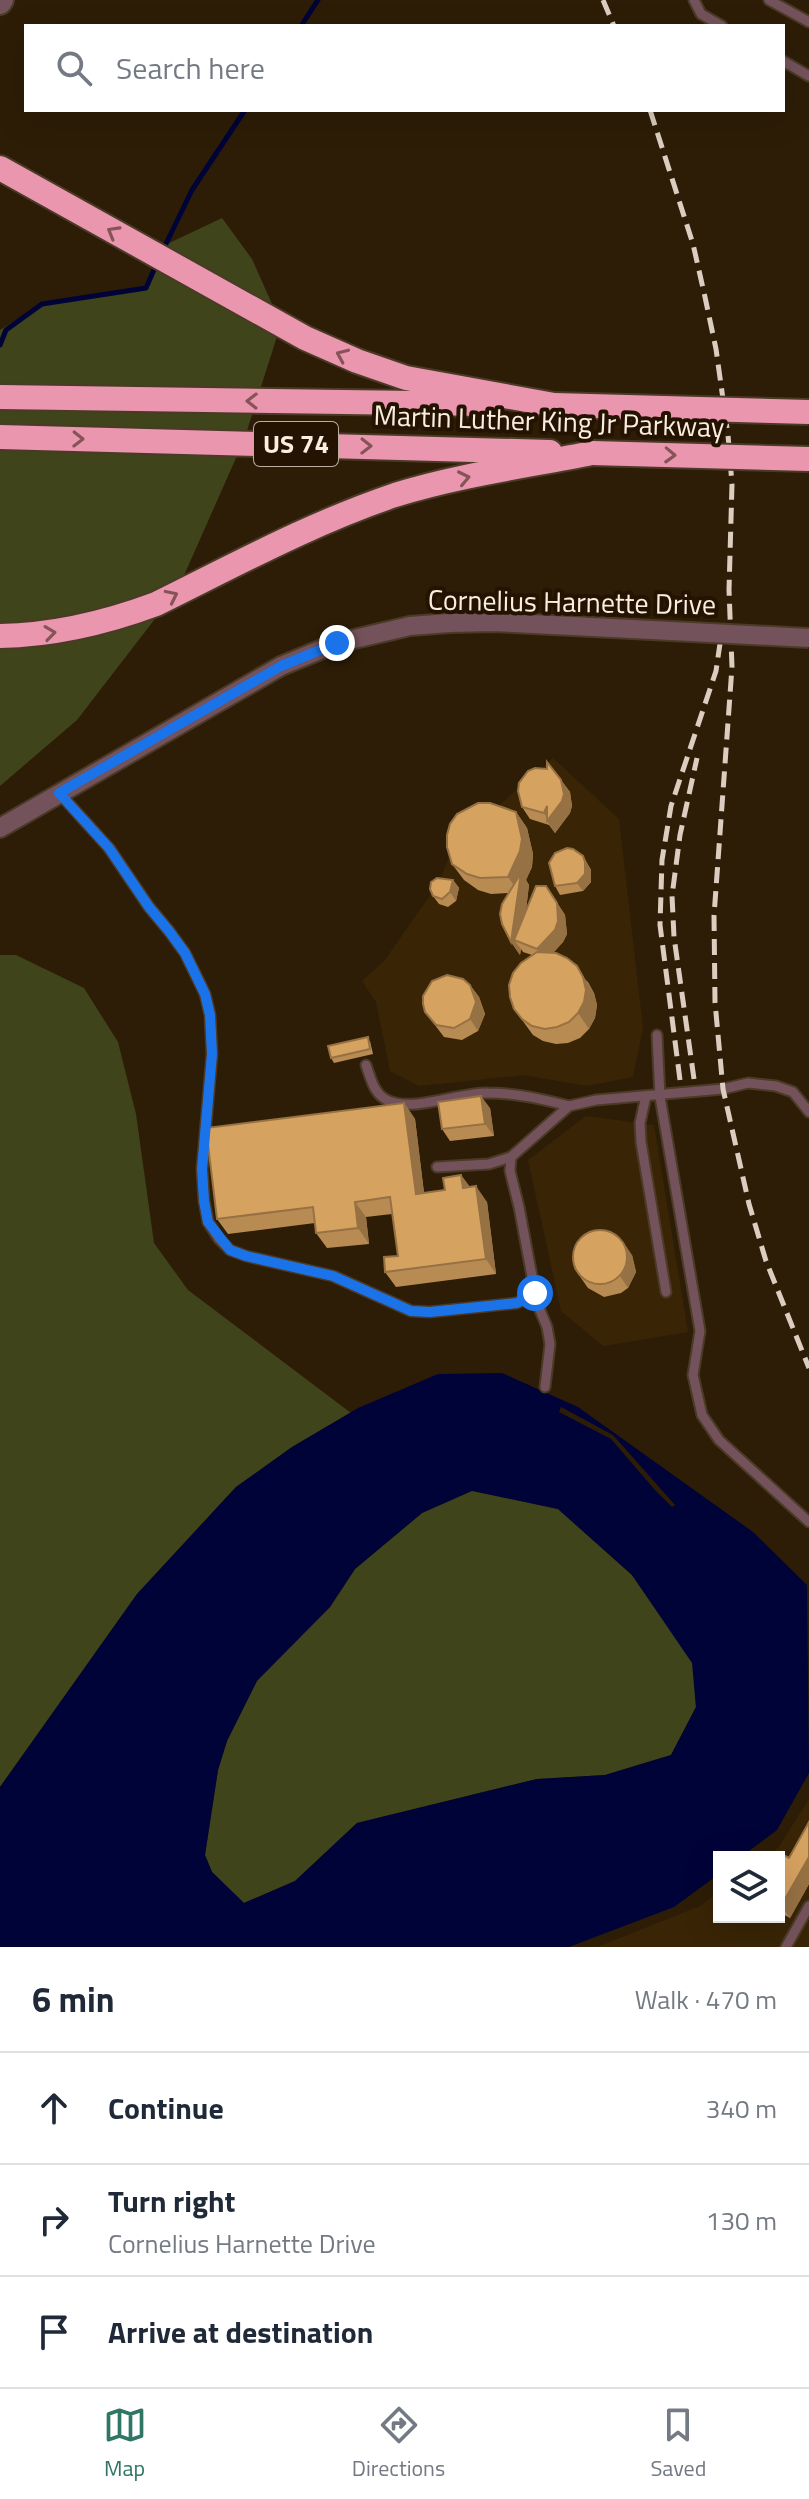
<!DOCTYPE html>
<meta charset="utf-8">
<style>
body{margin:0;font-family:"Titillium Web",sans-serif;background:#f2f2f3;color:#1f2937}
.controls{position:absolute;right:24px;bottom:24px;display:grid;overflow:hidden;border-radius:0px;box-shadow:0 8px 32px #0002}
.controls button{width:72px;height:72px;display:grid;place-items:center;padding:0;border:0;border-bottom:2px solid #e0e1e3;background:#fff;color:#1f2937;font:40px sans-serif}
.stop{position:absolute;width:24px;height:24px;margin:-18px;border:6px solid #1a73e8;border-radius:50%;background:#fff}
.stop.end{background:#1a73e8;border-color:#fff;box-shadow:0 2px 8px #0008}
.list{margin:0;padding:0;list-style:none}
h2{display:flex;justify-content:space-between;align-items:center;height:104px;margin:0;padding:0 32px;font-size:34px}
h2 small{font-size:26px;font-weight:400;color:#747a83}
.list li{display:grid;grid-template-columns:52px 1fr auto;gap:24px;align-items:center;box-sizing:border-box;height:112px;padding:0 32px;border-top:2px solid #e0e1e3}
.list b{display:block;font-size:30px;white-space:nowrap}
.list p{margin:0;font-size:26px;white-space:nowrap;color:#747a83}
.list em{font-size:26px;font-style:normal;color:#747a83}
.icon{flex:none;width:44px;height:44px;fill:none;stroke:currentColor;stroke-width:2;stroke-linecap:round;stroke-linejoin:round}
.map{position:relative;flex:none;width:809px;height:1947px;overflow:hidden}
.search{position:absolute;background:#fff;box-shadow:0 8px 32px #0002;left:24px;right:24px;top:24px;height:88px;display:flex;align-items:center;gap:20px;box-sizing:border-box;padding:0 28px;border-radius:0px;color:#747a83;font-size:30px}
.sheet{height:440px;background:#fff}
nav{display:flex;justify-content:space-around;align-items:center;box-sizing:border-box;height:112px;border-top:2px solid #e0e1e3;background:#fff;font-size:22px;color:#747a83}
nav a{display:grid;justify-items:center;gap:4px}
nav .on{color:#2f7666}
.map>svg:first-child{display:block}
.built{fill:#392406}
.green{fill:#3f441a}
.water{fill:#000338;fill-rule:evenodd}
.pier{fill:#2d1d07}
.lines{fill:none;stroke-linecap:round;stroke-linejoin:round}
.stream{stroke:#000338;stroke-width:5}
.service-casing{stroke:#4a3a26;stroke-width:13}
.minor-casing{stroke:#4a3a26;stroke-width:22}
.tertiary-casing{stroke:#4a3a26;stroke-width:26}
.motorway-casing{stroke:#4a3a26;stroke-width:28}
.service{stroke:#74525b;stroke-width:9}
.minor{stroke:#74525b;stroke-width:18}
.tertiary{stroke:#74525b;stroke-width:22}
.motorway{stroke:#e996ae;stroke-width:24}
.rail{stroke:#dbcec0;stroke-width:5;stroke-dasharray:16 8;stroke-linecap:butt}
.minor-bridge-casing{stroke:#4a3a26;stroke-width:22;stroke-linecap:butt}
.motorway-bridge-casing{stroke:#4a3a26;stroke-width:28;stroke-linecap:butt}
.minor-bridge{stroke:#74525b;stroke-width:18}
.motorway-bridge{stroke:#e996ae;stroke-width:24}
.wall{fill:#b88b53}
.shaded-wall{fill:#967143}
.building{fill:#d6a260;stroke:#967143;stroke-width:2}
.oneway{stroke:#865457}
.route{stroke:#1a73e8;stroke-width:10}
.labels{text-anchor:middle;stroke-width:8;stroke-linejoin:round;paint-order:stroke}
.shield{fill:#231300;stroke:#baac9e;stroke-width:2}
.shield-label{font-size:26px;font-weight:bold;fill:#faeee1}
.street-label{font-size:28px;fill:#faeee1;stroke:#231300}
</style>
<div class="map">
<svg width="809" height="1947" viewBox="0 0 809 1947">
<rect width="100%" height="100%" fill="#2d1d07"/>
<g class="built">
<polygon points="553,758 619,819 643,1028 633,1077 587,1086 524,1075 419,1086 390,1071 376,1002 362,981 384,961 438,884 454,845"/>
<polygon points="586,1116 654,1125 688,1332 603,1346 561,1311 528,1160"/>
<polygon points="809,1799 809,1947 597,1947 700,1906 719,1892 719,1917 779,1917 779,1857 766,1857 778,1848"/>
</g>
<g class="green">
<polygon points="222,218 252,259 281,324 244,440 178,589 77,720 0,786 0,330 42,304 145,288 165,245"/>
<polygon points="0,955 16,955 84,988 118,1042 136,1114 154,1243 188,1290 351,1413 292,1447 236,1487 137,1594 0,1787"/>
<polygon points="472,1490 558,1509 632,1575 693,1663 696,1707 671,1755 605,1775 537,1779 357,1823 295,1881 244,1903 212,1872 205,1855 218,1770 227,1741 257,1680 330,1607 355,1569 422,1513"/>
</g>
<path class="water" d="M502,1373l76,34 175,125 54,53 2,188 -32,57 -36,27h-22v17l-45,33 -105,40h-569v-160l137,-193 99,-107 56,-40 66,-39 80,-34zM472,1491l86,18 74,66 60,88 4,44 -25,48 -66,20 -68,4 -180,44 -62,58 -51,22 -32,-31 -7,-17 13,-85 9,-29 30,-60 73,-74 25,-38 67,-56z"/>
<polygon class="pier" points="561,1407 613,1435 675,1505 672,1507 655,1490 611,1439 559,1412"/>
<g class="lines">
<g class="stream">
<polyline points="301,26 318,0"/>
<polyline points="163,250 192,190 245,110"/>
<polyline points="0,345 6,330 42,304 146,288 157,263"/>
</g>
<g class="service-casing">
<g id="service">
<polyline points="694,0 701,14 722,26"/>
<polyline points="769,0 809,22"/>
<polyline points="783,61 809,76"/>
<polyline points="60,794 109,848 149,907 169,931 185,953 205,994 210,1015 212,1054 202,1169 204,1201 208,1222 219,1239 230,1250 246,1256 333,1276 411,1311 430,1312 517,1303 535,1293"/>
<polyline points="657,1035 660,1097 700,1331 693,1375 702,1415 719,1440 809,1522"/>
<path d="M366,1065c5,14 8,30 23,36 27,11 70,-9 99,-8 28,0 54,6 81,13"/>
<polyline points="646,1096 640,1123 641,1142 666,1292"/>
<polyline points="511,1157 510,1171 519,1207 537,1303 547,1327 550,1344 545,1387"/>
<polyline points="437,1167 489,1164 511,1157 569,1106 596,1100 723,1089 748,1083 776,1086 793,1092 809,1112"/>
<polyline points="786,1947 809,1906"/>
</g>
</g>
<g class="minor-casing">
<polyline id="minor" points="0,828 281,666 337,643 410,626 449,623 493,622 691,632"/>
</g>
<g class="tertiary-casing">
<polyline id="tertiary" points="0,3 2,0"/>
</g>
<g class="motorway-casing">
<g id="motorway">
<polyline points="0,168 305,338 357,361 406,378 554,405"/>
<polyline points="0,397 487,404"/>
<polyline points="0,437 550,452"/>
<path d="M0,636c55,-1 105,-13 156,-32 79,-39 156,-81 239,-109 64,-20 132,-29 197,-42"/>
</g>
</g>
<use href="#service" class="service"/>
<use href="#minor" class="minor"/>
<use href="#tertiary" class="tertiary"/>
<use href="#motorway" class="motorway"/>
<g class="rail">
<polyline points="603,0 614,26"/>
<polyline points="650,110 693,244 705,297 716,349 728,435 732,484 729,590 732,667 714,916 715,1002 723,1089 749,1204 766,1261 809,1368"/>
<polyline points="694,1079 674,937 672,896 680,835 697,758"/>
<polyline points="680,1080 660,925 662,860 671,806 716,671 722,630"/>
</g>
<g class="minor-bridge-casing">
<polyline id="minor-bridge" points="691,632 809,638"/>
</g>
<g class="motorway-bridge-casing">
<g id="motorway-bridge">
<polyline points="554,405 809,412"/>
<polyline points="592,453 809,459"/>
</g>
</g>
<use href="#minor-bridge" class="minor-bridge"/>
<use href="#motorway-bridge" class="motorway-bridge"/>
</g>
<g class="wall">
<polygon points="561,780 570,792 572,806 570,813 555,833 549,825 530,819 522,807"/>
<polygon points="516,812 527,828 533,854 532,867 526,880 529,885 526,910 554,898 565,915 567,934 563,942 553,953 588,982 594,993 597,1005 595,1018 589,1029 580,1038 568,1043 556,1044 543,1041 533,1035 514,1009 532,955 523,952 521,949 520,955 511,942 508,893 491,894 478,890 464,880 452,864"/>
<polygon points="583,856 591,870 591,882 583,891 560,895 555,886"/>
<polygon points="453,880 459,888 456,901 448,907 439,904 433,896"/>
<polygon points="470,985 479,997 485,1014 478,1031 462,1040 444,1037 425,1012"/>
<polygon points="370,1041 373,1054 334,1063 331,1058"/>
<polygon points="404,1103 415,1119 424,1193 445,1190 461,1175 470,1187 487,1202 496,1274 396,1287 385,1272 398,1256 392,1214 366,1217 369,1244 327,1248 316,1233 315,1223 228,1234 217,1219"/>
<polygon points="490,1108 494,1136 450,1141 442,1129"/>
<polygon points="632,1255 636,1272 628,1288 621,1293 604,1297 588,1288 574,1268"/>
<polygon points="809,1822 809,1884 790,1918 779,1912 779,1857 789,1858"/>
</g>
<g class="shaded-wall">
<polygon points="561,780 570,792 572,806 570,813 555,833 547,821 548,819 544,813"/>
<polygon points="516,812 527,828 533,854 532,867 526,880 529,885 522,943 514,940 521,949 520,955 511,942 518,891 508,877"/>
<polygon points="583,856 591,870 591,882 583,891 577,883"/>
<polygon points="453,880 459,888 456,901 450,892"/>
<polygon points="546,886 565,915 567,934 563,942 546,961 537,949"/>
<polygon points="577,966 594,993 597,1005 595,1018 589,1029 578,1013"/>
<polygon points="470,985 479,997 485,1014 478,1031 470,1019"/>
<polygon points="481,1096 490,1108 494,1136 485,1124"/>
<polygon points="404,1103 415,1119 426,1209 416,1194"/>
<polygon points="461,1175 472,1191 463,1188"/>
<polygon points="476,1186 487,1202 496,1274 486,1259"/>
<polygon points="355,1202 366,1217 369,1244 358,1228"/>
<polygon points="624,1243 632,1255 636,1272 628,1288 620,1276"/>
<polygon points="809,1857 809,1884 790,1918 781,1906"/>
</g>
<g class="building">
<polygon points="547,762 561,780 564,794 562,801 547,821 547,806 544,813 522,807 518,791 519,783 528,771 535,768 547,769"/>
<polygon points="478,803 490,803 516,812 522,839 520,851 508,877 480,878 467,874 452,864 447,847 447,835 450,824 457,814"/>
<polygon points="567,848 573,849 583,856 585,862 585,874 577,883 555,886 549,863 555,853"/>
<polygon points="521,873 511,942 502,924 500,914 502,904"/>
<polygon points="437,878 453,880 450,892 442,899 433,896 430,889 431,882"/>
<polygon points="536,886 546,886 557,903 558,921 555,930 537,949 514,940"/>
<polygon points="537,952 556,953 567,958 577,966 583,977 586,990 584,1002 578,1013 569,1022 557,1027 545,1029 532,1026 522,1019 514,1009 510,997 509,985 513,973 521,963"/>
<polygon points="447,975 463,979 470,985 476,1002 470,1019 454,1028 436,1025 425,1012 423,1004 423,996 432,981"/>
<polygon points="368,1037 370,1049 331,1058 328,1046"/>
<polygon points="481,1096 485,1124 442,1129 438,1102"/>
<polygon points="404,1103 416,1194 445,1190 443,1178 461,1175 463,1188 476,1186 486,1259 385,1272 384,1257 398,1256 390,1197 355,1202 358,1228 316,1233 313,1207 217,1219 206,1128"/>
<circle cx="600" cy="1257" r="27"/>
<polygon points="809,1822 809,1857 781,1906 779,1904 779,1857 775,1857 778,1852 789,1858"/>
</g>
<defs><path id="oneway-chevron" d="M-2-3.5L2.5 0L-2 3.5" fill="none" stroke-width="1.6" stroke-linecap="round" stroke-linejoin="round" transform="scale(2)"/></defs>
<g class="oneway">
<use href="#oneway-chevron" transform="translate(113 232) rotate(-150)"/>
<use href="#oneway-chevron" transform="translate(342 355) rotate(-156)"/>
<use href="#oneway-chevron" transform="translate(252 401) rotate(-179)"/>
<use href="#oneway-chevron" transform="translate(78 439) rotate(1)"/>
<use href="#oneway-chevron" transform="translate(366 446) rotate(1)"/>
<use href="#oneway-chevron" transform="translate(670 455) rotate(2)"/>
<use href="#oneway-chevron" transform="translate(464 478) rotate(-12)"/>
<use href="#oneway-chevron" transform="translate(172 596) rotate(-26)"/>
<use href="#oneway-chevron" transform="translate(50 633) rotate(-8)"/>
</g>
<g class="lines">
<polyline class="route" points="337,643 281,666 59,793 109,848 149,907 169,931 185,953 205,994 210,1015 212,1054 202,1169 204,1201 208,1222 230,1250 246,1256 333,1276 411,1311 430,1312 517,1303 535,1293"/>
</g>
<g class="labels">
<rect class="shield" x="254" y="422" width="84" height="44" rx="6"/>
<g class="shield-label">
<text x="296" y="453">US 74</text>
</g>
<g class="street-label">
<text transform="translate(549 421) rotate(2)" y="10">Martin Luther King Jr Parkway</text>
<text transform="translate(572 602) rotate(1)" y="10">Cornelius Harnette Drive</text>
</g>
</g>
</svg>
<div class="controls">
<button><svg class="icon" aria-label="layers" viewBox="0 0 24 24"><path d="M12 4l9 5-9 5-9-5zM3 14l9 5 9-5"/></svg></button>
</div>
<div class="stop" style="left:535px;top:1293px"></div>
<div class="stop end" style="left:337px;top:643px"></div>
<div class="search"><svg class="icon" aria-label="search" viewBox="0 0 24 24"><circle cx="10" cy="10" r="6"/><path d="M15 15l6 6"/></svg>Search here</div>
</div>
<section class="sheet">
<h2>6 min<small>Walk · 470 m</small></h2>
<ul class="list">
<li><svg class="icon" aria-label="ahead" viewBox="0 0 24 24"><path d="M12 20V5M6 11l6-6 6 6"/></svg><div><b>Continue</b></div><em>340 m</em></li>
<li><svg class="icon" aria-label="right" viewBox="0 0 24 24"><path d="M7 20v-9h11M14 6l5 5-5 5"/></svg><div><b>Turn right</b><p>Cornelius Harnette Drive</p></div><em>130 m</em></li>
<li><svg class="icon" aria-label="arrive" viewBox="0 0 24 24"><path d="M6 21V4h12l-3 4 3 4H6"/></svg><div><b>Arrive at destination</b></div></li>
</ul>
</section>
<nav>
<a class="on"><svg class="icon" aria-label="map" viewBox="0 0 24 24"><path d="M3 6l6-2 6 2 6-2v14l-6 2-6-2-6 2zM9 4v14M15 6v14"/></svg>Map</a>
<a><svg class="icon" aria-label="directions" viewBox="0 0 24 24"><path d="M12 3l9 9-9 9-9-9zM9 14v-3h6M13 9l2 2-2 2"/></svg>Directions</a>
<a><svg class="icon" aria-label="saved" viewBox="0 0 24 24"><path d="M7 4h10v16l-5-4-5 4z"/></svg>Saved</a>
</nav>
